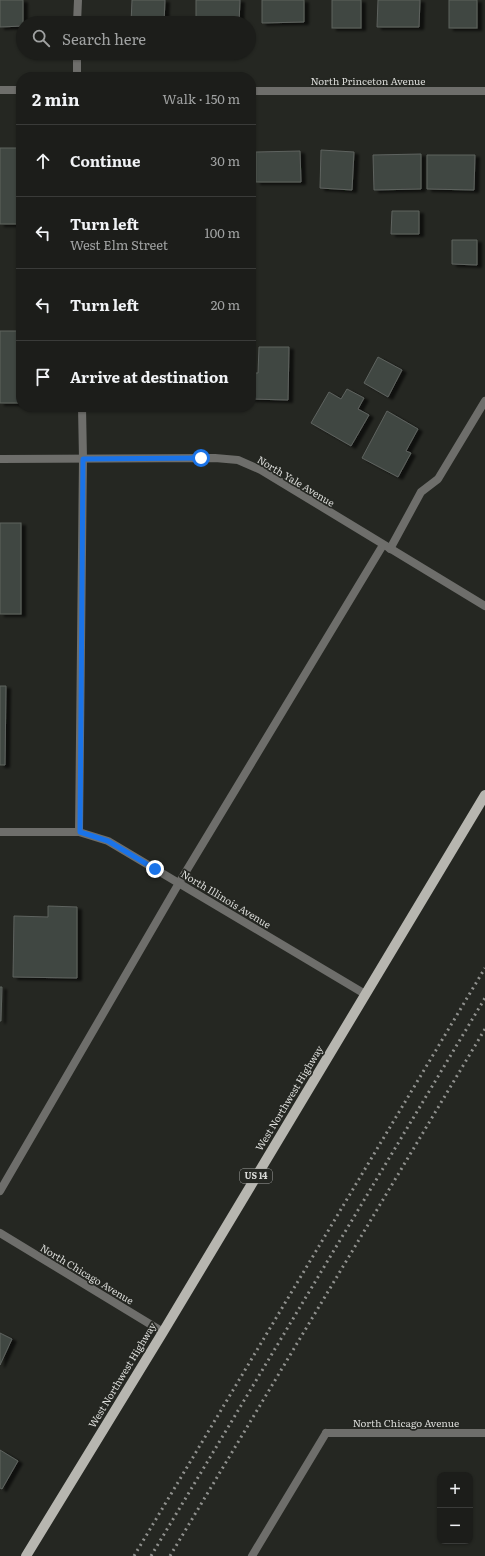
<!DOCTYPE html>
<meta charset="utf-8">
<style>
body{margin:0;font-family:Literata,serif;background:#292a27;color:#f1f3f6}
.controls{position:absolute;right:12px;bottom:12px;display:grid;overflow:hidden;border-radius:8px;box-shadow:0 1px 3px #0004}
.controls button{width:36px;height:36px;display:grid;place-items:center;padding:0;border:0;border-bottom:1px solid #3a3b39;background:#1c1d1a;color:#f1f3f6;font:20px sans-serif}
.stop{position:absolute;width:12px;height:12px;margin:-9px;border:3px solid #1a73e8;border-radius:50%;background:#fff}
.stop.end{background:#1a73e8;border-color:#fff;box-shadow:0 1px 4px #0008}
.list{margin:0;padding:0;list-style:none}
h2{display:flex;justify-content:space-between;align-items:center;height:52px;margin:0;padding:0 16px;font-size:17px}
h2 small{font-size:13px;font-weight:400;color:#a0a2a2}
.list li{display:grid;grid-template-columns:26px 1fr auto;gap:12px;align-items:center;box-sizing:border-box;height:72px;padding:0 16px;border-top:1px solid #3a3b39}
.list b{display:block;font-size:15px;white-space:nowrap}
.list p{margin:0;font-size:13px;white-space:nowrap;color:#a0a2a2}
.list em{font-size:13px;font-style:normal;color:#a0a2a2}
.icon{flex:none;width:22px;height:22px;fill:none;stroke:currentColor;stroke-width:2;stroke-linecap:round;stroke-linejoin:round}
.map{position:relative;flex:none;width:485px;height:1556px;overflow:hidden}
.search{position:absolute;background:#1c1d1a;box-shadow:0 1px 3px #0004;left:16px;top:16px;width:240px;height:44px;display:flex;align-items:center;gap:10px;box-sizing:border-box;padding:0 14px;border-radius:22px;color:#a0a2a2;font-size:15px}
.panel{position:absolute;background:#1c1d1a;box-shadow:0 1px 3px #0004;left:16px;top:72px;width:240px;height:340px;border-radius:16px}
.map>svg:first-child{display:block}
.building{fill:#414642;stroke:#5e635f;filter:url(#shadow)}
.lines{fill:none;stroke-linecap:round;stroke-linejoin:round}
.lane{stroke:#6e6e6b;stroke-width:8}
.street{stroke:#6e6e6b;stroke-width:8}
.primary{stroke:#b7b6b0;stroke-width:10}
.rail{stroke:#90918e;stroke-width:3;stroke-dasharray:2 4;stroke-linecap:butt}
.route{stroke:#1a73e8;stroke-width:5}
.labels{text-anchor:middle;stroke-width:3.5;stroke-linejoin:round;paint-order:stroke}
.shield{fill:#252722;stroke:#a3a4a1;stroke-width:1}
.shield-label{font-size:9px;font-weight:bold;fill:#d9dad7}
.street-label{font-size:10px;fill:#d9dad7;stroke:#252722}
</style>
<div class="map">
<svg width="485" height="1556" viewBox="0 0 485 1556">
<defs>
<filter id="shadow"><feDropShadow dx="4.5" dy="2.5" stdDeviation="1" flood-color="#0009"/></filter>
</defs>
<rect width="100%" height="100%" fill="#252722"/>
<g class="building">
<polygon points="0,0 23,0 23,26 0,27"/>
<polygon points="132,0 165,0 164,23 131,23"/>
<polygon points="196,0 240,0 239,23 196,22"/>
<polygon points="262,0 304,0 304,22 262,23"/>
<rect x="332" y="0" width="29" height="28"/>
<polygon points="378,0 420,0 419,27 377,27"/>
<rect x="449" y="0" width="28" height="28"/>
<rect x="0" y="148" width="21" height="76"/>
<polygon points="321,150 354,152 352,190 320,188"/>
<polygon points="300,151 301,182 256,182 256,152"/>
<polygon points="421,154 421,189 374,190 373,155"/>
<polygon points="427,155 475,155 474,190 427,189"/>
<polygon points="392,211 419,211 419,234 391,234"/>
<polygon points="452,240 477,240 477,265 452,264"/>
<rect x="0" y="331" width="21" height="72"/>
<polygon points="259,347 289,347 288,400 251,399 251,373 258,373"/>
<polygon points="378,357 402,370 388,397 364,383"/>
<polygon points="347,389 364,398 358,409 369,415 351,446 311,423 329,392 341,399"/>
<polygon points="387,411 418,429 406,451 411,453 398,477 362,458"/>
<rect x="0" y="523" width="21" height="91"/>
<polygon points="0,686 6,686 5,765 0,765"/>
<polygon points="48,906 77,907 77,978 13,977 14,916 48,917"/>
<polygon points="0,987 2,987 1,1021 0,1021"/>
<polygon points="0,1333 12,1339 0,1365"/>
<polygon points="0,1450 18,1461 2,1489 0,1488"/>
</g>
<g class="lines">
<g class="lane">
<polyline points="390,549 421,492 438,479 485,401"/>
<polyline points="0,1191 179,883 383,545"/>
<polyline points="252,1556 326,1433"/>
</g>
<g class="street">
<polyline points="77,23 78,0"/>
<polyline points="77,77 77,53"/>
<polyline points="0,90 21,90"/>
<polyline points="251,91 485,91"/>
<polyline points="0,459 215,458 238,460 261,470 485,606"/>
<polyline points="0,832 79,832 108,841 365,994"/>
<polyline points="79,832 83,459 82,407"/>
<polyline points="0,1233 163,1332"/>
<polyline points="326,1433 485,1433"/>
</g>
<polyline class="primary" points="26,1556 163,1332 485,795"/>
<g class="rail">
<polyline points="134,1556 485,968"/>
<polyline points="151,1556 485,998"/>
<polyline points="170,1556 485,1029"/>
</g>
</g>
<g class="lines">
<polyline class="route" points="155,869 108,841 80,832 83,459 201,458"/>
</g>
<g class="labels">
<rect class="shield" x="240" y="1169" width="32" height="14" rx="3"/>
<g class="shield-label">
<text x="256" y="1179">US 14</text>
</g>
<g class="street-label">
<text x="368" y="85">North Princeton Avenue</text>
<text transform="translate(296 481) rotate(31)" y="4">North Yale Avenue</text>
<text transform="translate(226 899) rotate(31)" y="4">North Illinois Avenue</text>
<text transform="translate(289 1098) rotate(-59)" y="4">West Northwest Highway</text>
<text transform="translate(87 1274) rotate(31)" y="4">North Chicago Avenue</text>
<text transform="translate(122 1375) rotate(-59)" y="4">West Northwest Highway</text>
<text x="406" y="1427">North Chicago Avenue</text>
</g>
</g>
</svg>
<div class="controls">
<button>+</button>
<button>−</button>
</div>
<div class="stop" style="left:201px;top:458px"></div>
<div class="stop end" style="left:155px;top:869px"></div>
<div class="search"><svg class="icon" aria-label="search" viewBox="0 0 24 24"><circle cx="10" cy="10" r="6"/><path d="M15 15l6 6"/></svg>Search here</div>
<section class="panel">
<h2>2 min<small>Walk · 150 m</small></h2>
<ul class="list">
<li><svg class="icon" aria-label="ahead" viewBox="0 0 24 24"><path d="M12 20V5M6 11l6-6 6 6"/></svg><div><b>Continue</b></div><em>30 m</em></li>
<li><svg class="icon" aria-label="left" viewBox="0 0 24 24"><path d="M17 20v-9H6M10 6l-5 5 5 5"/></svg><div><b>Turn left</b><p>West Elm Street</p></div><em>100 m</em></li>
<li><svg class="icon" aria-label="left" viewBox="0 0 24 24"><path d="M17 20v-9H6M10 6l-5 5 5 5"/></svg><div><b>Turn left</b></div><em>20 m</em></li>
<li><svg class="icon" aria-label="arrive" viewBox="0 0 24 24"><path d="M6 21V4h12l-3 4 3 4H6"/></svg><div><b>Arrive at destination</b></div></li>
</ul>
</section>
</div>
